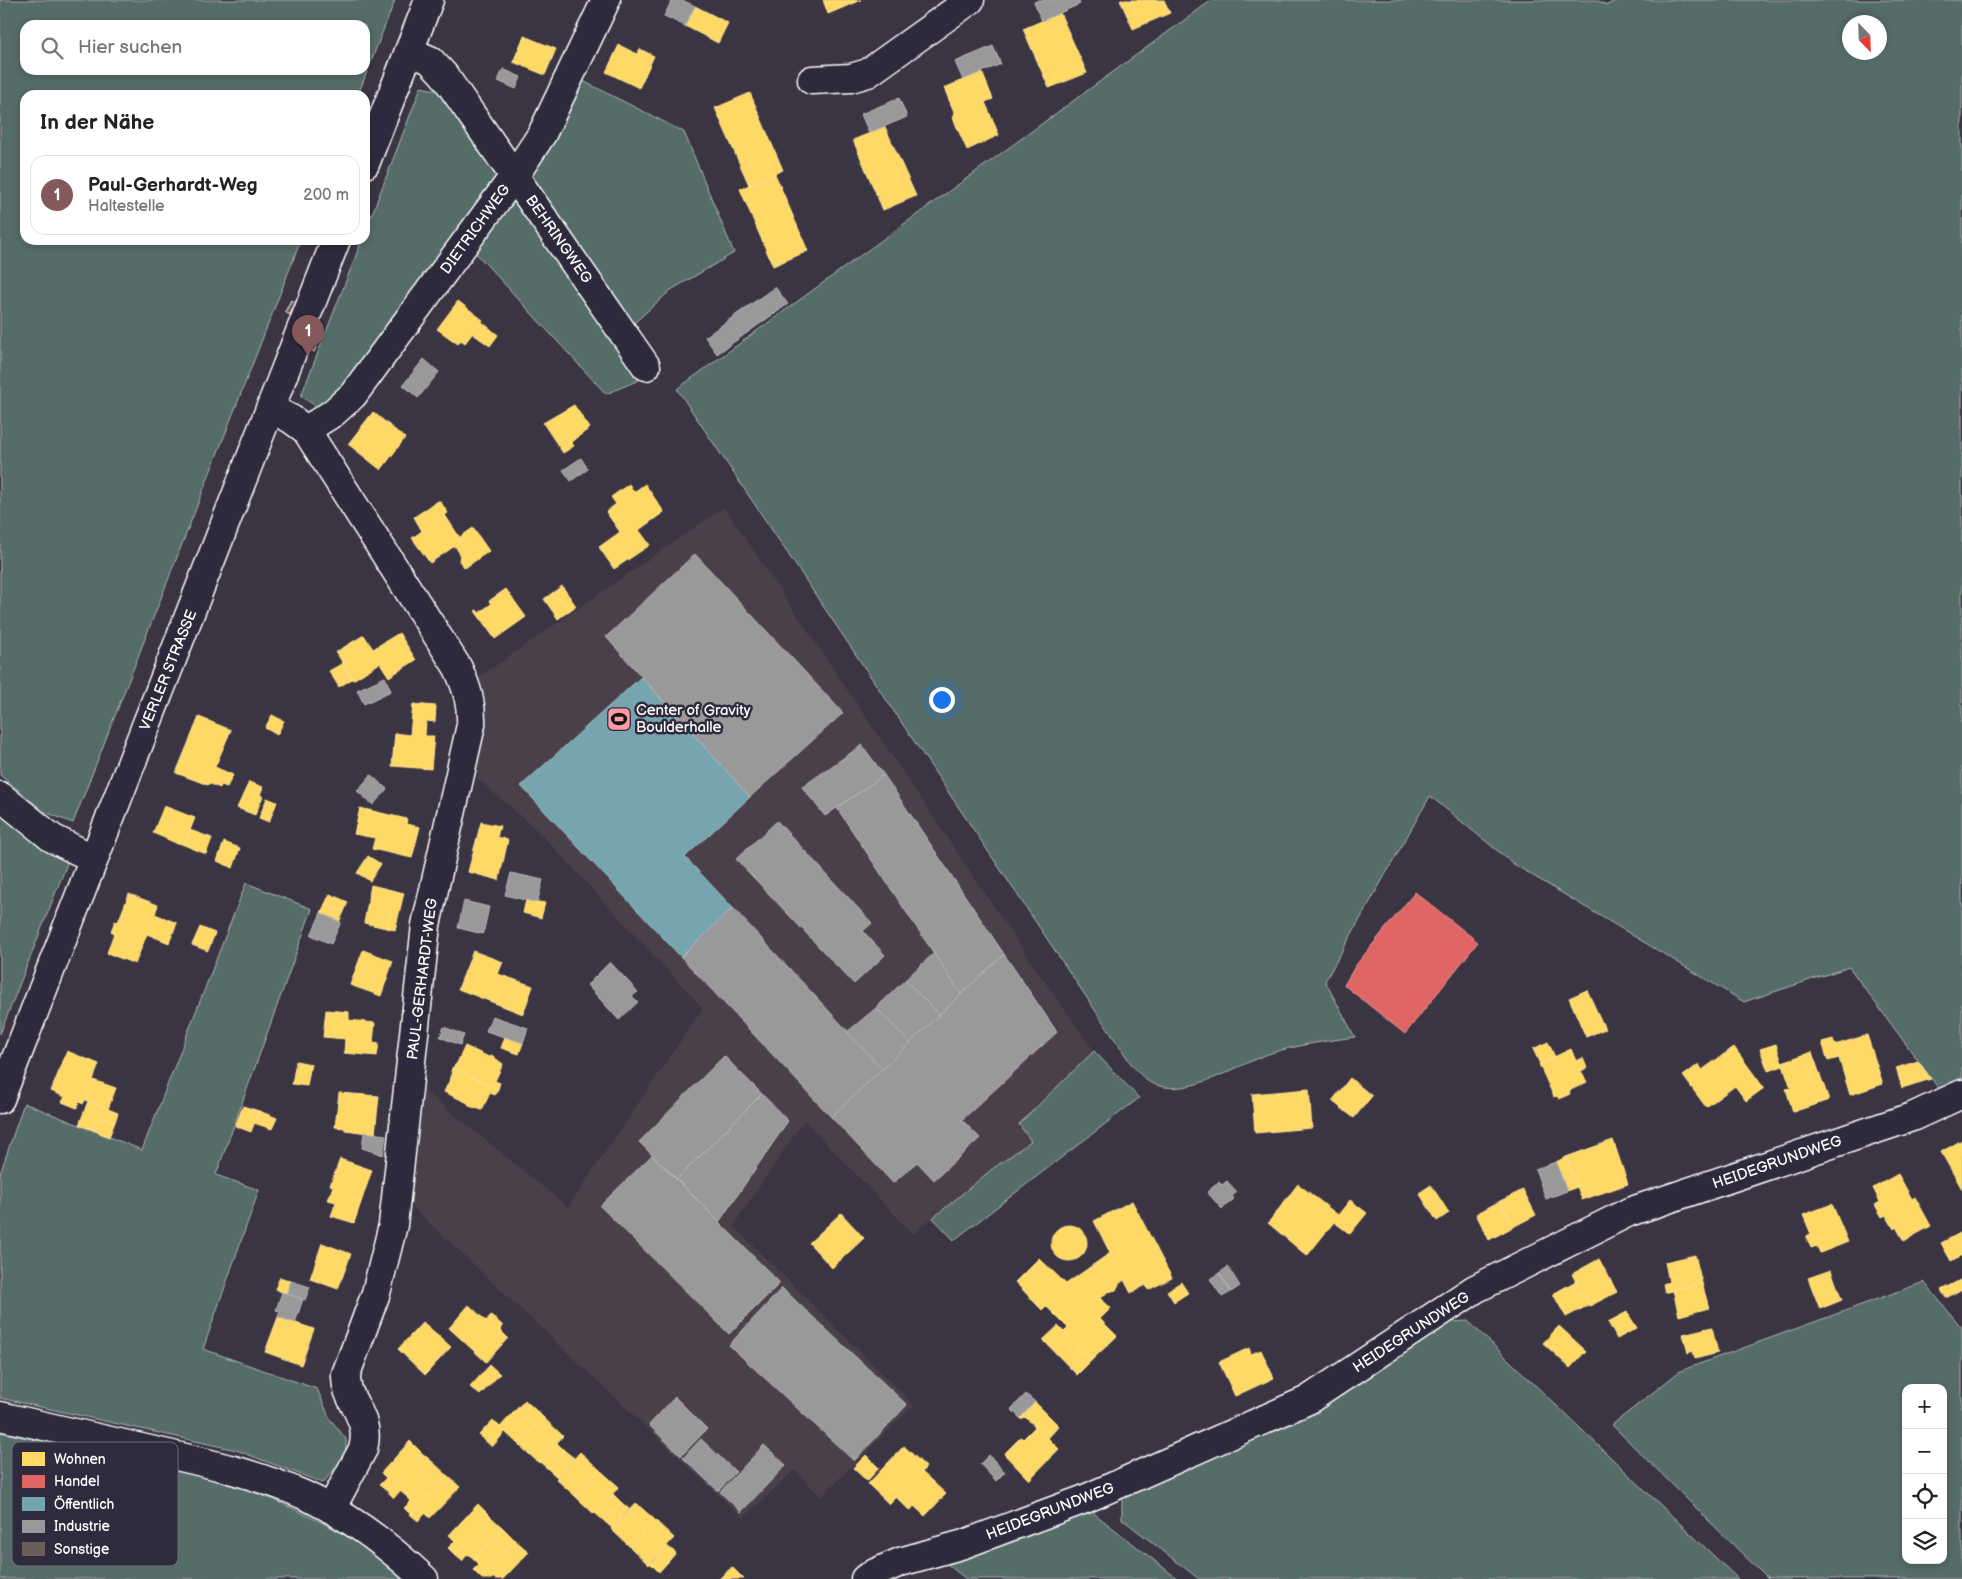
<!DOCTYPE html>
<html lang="de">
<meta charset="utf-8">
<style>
body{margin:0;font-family:"Balsamiq Sans",sans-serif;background:#f2f2f2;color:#222}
.controls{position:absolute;right:15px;bottom:15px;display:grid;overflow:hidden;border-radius:10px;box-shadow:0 2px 8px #0003}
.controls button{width:45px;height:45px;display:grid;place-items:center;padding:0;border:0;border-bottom:1px solid #e0e0e0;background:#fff;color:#222;font:25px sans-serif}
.compass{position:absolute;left:1842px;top:15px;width:45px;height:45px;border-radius:50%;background:#fff;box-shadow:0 2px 8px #0003;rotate:157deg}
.you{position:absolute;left:941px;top:699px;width:18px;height:18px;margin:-12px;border:4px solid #fff;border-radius:50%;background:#1a73e8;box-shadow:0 0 0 8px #1a73e833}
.badge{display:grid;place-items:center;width:32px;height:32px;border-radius:50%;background:#85585c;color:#fff;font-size:16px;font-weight:700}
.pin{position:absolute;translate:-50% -41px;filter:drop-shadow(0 1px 2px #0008)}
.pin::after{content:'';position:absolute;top:26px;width:18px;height:15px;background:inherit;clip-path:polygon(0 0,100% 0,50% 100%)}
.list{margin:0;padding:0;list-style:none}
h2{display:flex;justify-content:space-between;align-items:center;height:65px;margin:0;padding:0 20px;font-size:21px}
h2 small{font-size:16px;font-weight:400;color:#767676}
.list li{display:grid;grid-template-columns:32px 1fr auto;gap:15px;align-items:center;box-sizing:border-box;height:80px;margin:0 10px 10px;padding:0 10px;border:1px solid #e0e0e0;border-radius:15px}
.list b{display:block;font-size:19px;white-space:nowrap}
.list p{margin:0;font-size:16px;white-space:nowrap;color:#767676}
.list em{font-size:16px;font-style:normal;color:#767676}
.icon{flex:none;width:28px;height:28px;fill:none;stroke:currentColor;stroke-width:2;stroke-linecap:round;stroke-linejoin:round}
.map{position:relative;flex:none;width:1962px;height:1579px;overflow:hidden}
.search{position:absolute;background:#fff;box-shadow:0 2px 8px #0003;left:20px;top:20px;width:350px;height:55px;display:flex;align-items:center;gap:12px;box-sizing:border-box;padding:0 18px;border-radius:15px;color:#767676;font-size:19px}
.panel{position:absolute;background:#fff;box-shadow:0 2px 8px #0003;left:20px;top:90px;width:350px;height:155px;border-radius:15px}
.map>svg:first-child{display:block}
.built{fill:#49414a}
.green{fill:#566c67;stroke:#aab6b3;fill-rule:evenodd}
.homes{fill:#ffd966;stroke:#ffe494}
.shops{fill:#e06666;stroke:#e99494}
.public{fill:#76a5af;stroke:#9fc0c7}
.industry{fill:#999;stroke:#b8b8b8}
.building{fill:#6b5e5a;stroke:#fff}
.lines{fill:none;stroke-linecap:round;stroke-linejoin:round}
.street-casing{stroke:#fff;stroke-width:31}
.secondary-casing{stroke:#fff;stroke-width:31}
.street{stroke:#2f2a3d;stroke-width:28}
.secondary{stroke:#2f2a3d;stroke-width:28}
.labels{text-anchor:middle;stroke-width:5;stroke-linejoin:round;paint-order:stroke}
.street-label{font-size:15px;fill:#fff;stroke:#2f2a3d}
.poi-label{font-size:15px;fill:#fff;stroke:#2f2a3d;text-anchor:start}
.key{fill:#2f2a3d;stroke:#6d6a77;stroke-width:1}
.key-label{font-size:14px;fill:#fff}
</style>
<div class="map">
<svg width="1962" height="1579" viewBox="0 0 1962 1579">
<rect width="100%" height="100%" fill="#3b3443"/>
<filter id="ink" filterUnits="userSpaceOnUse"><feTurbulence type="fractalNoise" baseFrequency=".02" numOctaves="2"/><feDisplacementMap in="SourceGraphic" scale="10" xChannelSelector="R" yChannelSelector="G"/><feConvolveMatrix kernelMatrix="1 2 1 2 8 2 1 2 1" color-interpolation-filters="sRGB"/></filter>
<g filter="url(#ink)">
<polygon class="built" points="724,507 1036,969 1094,1051 1019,1124 1031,1141 991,1170 913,1234 804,1120 733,1226 914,1405 821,1497 795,1470 743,1518 405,1200 419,1086 568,1207 703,1008 540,833 470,772 472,682"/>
<g class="green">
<path d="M0,0h395l-37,95h-333v145h276l-228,583 -28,-11 -45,-37zM25,25h340v45h-340z"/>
<path d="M1212,0h384l11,5 10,-5h345v1083l-20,10 -93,-126 -105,35 -229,-137 -85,-69 -105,185 30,56c-29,4 -59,8 -87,17 -33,12 -82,46 -117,29 -7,-3 -14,-13 -19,-18l-455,-676zM1850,22h30v30h-30z"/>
<polygon points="581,80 684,132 734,253 671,290 633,324 528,169"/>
<polygon points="421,87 446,92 507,177 639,380 606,394 473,250 347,390 317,407 301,396 362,240 365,240 365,232"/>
<polygon points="0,807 68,861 0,1034"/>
<polygon points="246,883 312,909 216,1175 259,1190 203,1349 317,1389 330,1419 346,1439 346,1455 323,1483 236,1450 0,1398 0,1174 24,1103 142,1150"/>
<polygon points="1094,1051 1139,1098 954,1240 933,1218 991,1170 1031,1141 1019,1124"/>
<path d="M1924,1282l38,46v251h-194l-156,-154 68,-54zM1906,1388h37v172h-37z"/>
<polygon points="1468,1321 1738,1579 1199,1579 1122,1519 1122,1493 1313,1408 1450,1322"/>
<polygon points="0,1432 129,1460 127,1473 145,1477 148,1464 217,1479 275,1500 333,1528 380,1557 407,1579 0,1579"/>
<polygon points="1086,1507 1178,1579 966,1579 946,1563"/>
</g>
<g class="homes">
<polygon points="823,0 861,0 828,14"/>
<polygon points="1120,0 1164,0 1170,13 1133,29"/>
<polygon points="695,6 728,23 718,43 685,26"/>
<polygon points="1060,13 1087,73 1049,88 1023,29"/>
<polygon points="524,36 556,49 545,75 513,62"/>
<polygon points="619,45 637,54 640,49 654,56 639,88 606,72"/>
<polygon points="982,72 993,99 985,102 999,135 967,150 952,116 955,114 944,88"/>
<polygon points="750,93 783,170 749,185 715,108"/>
<polygon points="885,127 916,196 883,210 853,140"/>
<polygon points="775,174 808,251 773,266 740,189"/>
<polygon points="458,301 483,320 465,343 461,340 458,344 437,329"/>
<polygon points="482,322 498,335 490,346 473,334"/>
<polygon points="574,405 590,428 571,442 574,446 563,453 543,423"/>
<polygon points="373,412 405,438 381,470 348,444"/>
<polygon points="629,484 634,492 645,484 664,512 639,530 650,545 614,569 599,547 620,532 606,512 616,504 611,497"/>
<polygon points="438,501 440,501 448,513 445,515 462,541 430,563 412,538 422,531 414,517"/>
<polygon points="473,528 489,551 465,568 459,561 460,554 455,546 462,541 460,537"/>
<polygon points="562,586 576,606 558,619 544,599"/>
<polygon points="506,589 526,617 495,639 475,611 477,610 479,613 491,604 489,601"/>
<polygon points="399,633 416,660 389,677 380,663 353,680 336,652 364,635 373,649"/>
<polygon points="343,663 352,679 339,687 329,671"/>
<polygon points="413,704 436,706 435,722 426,721 425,736 434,736 431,769 392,766 395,733 410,735"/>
<polygon points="272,715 284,721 277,735 265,728"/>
<polygon points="199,717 231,730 215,767 233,775 227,787 221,785 220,788 208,783 208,785 176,773"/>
<polygon points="249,782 263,787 260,795 263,796 255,815 237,808"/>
<polygon points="267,798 277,802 269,822 259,818"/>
<polygon points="164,806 195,818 184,845 179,843 178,844 153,833"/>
<polygon points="360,808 407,819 406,824 420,827 412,858 372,849 375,838 354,834"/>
<polygon points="481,822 500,826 497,837 508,840 499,880 468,872"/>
<polygon points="190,830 212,838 206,854 184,845"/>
<polygon points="224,842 240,848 233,868 217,861"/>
<polygon points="368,856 381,864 370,881 357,873"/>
<polygon points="371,885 404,893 395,930 364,923"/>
<polygon points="129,894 158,905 155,914 177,923 169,943 147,934 135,964 107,953 114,933 111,931 115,921 118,922"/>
<polygon points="330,894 348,902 344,912 325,904"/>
<polygon points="526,900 545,903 541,918 523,913"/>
<polygon points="325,904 344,912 339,922 321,913"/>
<polygon points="200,927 215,933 208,951 192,945"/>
<polygon points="363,950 393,961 381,996 350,985"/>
<polygon points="473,951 503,962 498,974 533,986 523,1014 458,989"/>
<polygon points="1587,990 1605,1029 1586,1037 1569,998"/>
<polygon points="326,1010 349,1012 349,1020 375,1023 373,1042 379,1043 377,1056 344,1053 345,1039 323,1037"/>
<polygon points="1867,1035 1883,1084 1850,1095 1835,1045"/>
<polygon points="505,1037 523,1043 519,1054 501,1048"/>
<polygon points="1833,1039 1839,1058 1828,1061 1822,1042"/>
<polygon points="1548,1042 1555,1057 1540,1064 1533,1049"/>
<polygon points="1776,1044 1783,1066 1768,1071 1760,1049"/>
<polygon points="465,1046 489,1057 492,1056 503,1064 495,1081 500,1083 498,1089 452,1068 457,1063"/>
<polygon points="1734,1047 1764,1088 1746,1101 1735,1086 1706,1107 1683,1076 1699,1064 1702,1070"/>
<polygon points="1571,1049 1576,1061 1583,1058 1587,1068 1581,1071 1587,1082 1569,1091 1570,1094 1559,1099 1557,1096 1554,1097 1539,1064"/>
<polygon points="67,1051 99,1064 93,1080 116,1088 108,1109 85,1100 83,1104 79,1102 77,1108 62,1102 65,1097 51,1091"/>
<polygon points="1812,1052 1829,1100 1793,1112 1786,1089 1791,1088 1782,1062"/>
<polygon points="296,1061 311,1064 307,1086 292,1084"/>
<polygon points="1918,1061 1931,1079 1902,1088 1896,1068"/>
<polygon points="452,1068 498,1089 495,1095 490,1093 482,1110 469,1106 468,1103 444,1092 452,1075 451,1071"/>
<polygon points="1350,1078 1372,1096 1354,1118 1332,1101"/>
<polygon points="1309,1089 1312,1128 1255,1133 1252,1094"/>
<polygon points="339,1093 379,1096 375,1134 345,1130 345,1128 335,1127"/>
<polygon points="88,1101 118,1113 115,1122 104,1117 96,1120 93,1130 79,1125"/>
<polygon points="243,1106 259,1111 251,1132 235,1126"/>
<polygon points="259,1111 277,1118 272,1129 254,1123"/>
<polygon points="104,1117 115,1122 109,1137 93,1130 96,1120"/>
<polygon points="1613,1140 1628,1184 1582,1200 1566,1157"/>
<polygon points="1962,1140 1962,1189 1941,1152"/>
<polygon points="1566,1157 1577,1187 1567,1191 1556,1162"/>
<polygon points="340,1159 372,1170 354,1223 331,1216 336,1202 328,1200 333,1186 330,1185 331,1183"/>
<polygon points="1898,1174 1912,1199 1915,1197 1931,1226 1904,1241 1896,1227 1894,1229 1886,1215 1882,1217 1875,1205 1880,1202 1873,1188"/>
<polygon points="1298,1184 1338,1215 1350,1200 1367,1213 1350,1234 1334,1222 1307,1256 1268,1223"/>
<polygon points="1431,1185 1449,1213 1437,1221 1419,1193"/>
<polygon points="1523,1190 1536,1215 1513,1227 1500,1201"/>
<polygon points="1132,1201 1172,1278 1148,1290 1146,1285 1131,1293 1124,1280 1119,1284 1116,1290 1108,1292 1100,1298 1111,1308 1100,1319 1117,1336 1092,1360 1064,1332 1068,1328 1046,1306 1042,1310 1015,1282 1039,1258 1066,1284 1110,1253 1094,1221"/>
<polygon points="1500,1201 1513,1227 1489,1240 1476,1214"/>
<polygon points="1832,1204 1848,1242 1820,1253 1817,1246 1811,1248 1806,1236 1811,1234 1803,1215"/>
<polygon points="841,1213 864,1238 832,1268 809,1243"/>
<circle cx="1069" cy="1243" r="18"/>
<polygon points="1962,1232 1962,1255 1951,1261 1941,1243"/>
<polygon points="322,1243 351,1254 338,1289 310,1279"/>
<polygon points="1695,1255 1702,1283 1665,1293 1663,1284 1669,1282 1665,1262"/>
<polygon points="1599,1259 1617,1292 1590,1306 1583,1294 1578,1296 1573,1288 1578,1286 1572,1274"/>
<polygon points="1831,1270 1842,1300 1820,1309 1808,1278"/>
<polygon points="280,1277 291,1281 286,1294 275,1289"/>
<polygon points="1962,1279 1962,1289 1946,1298 1941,1290"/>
<polygon points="1576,1281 1578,1286 1573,1288 1578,1296 1583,1294 1589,1305 1566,1317 1553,1294"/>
<polygon points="1181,1282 1188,1293 1174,1302 1167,1291"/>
<polygon points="1702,1283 1709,1308 1679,1316 1673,1290"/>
<polygon points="469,1305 486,1321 491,1315 503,1326 500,1330 508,1338 486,1362 449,1328"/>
<polygon points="1627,1312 1637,1328 1617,1339 1608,1322"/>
<polygon points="278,1317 314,1329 301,1365 265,1352"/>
<polygon points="423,1322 451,1347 425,1375 398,1349"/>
<polygon points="1058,1326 1092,1360 1077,1375 1043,1340"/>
<polygon points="1559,1326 1586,1351 1570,1368 1543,1343"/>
<polygon points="1712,1327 1718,1353 1695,1359 1693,1351 1688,1353 1683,1334"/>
<polygon points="1249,1348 1251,1354 1261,1350 1274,1378 1235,1396 1219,1362"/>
<polygon points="490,1365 500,1374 480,1395 470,1387"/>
<polygon points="525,1400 544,1418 519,1445 500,1427"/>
<polygon points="1035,1402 1059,1426 1048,1438 1025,1417 1022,1420 1020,1418"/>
<polygon points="544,1418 563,1436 539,1463 519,1445"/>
<polygon points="493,1420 505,1432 492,1447 479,1435"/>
<polygon points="1034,1424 1059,1449 1029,1480 1004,1454 1021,1437 1023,1439 1035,1427"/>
<polygon points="410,1441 422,1453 387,1491 379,1485 386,1478 381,1473"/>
<polygon points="557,1443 565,1451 548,1469 540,1462"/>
<polygon points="904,1446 926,1467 922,1472 946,1494 925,1516 914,1506 910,1511 896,1497 889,1504 868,1484"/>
<polygon points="565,1451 574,1458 557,1477 548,1469"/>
<polygon points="580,1452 600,1470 575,1496 556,1479"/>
<polygon points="422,1453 435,1464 406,1496 400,1491 394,1498 387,1491"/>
<polygon points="866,1455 879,1468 867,1481 853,1468"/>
<polygon points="435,1464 448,1476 411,1515 404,1508 411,1501 406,1496"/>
<polygon points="600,1470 619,1487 594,1514 575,1496"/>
<polygon points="448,1476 460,1487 430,1518 425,1513 418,1521 411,1515"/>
<polygon points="613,1494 621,1502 604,1521 595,1513"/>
<polygon points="621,1502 629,1509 612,1528 604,1521"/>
<polygon points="636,1503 655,1520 630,1547 611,1529"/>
<polygon points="478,1504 491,1517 455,1555 448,1548 455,1541 449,1535"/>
<polygon points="491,1517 503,1528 474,1559 468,1554 462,1561 455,1555"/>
<polygon points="655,1520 674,1538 649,1565 630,1547"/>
<polygon points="503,1528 515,1540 481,1578 473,1570 479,1564 474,1559"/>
<polygon points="515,1540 529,1552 503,1579 495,1579 493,1577 492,1579 482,1579 481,1578"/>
<polygon points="667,1546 676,1553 659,1572 651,1564"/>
<polygon points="732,1567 744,1579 719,1579"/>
</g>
<polygon class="shops" points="1415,892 1478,942 1405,1034 1344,985 1356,965"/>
<polygon class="public" points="641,677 750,797 685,857 733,908 681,957 521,786"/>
<g class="industry">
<polygon points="672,0 682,0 695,6 685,26 664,16"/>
<polygon points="1039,0 1078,0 1080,4 1042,21 1034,2"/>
<polygon points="993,46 1001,64 963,80 955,62"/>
<polygon points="503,69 521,77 516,89 498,81"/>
<polygon points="899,98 907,117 869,133 861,114"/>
<polygon points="775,287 788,304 717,354 705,337"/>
<polygon points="424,359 439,372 418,398 403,385"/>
<polygon points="581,458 588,469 571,481 563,470"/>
<polygon points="695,554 843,713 750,797 606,637"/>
<polygon points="385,677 391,691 364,704 357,690"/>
<polygon points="862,745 884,775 825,816 802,787"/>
<polygon points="371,775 387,789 373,805 357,791"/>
<polygon points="884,775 1004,954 961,994 837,808"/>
<polygon points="777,821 872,923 863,931 885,955 854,984 736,859"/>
<polygon points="511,873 543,880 537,903 505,895"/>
<polygon points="464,901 489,907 483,934 458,928"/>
<polygon points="733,908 883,1069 831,1117 681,957"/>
<polygon points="321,913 341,922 331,944 311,935"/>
<polygon points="934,953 961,994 939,1015 905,980"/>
<polygon points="1004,954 1057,1032 962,1120 980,1138 934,1180 917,1162 893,1183 831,1117"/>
<polygon points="610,962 638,992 632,996 638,1002 619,1020 587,985"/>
<polygon points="905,980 939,1015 910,1043 876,1008"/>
<polygon points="876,1008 910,1043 883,1069 847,1032"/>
<polygon points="492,1016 528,1028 523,1043 486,1031"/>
<polygon points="444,1027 464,1035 460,1045 440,1037"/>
<polygon points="724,1056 762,1094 677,1179 639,1142"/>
<polygon points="762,1094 788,1121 719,1222 677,1179"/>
<polygon points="364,1132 386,1135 383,1155 362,1148"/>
<polygon points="652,1155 780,1283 729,1334 600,1206"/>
<polygon points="1556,1162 1567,1191 1546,1199 1535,1169"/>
<polygon points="1227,1181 1237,1192 1232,1196 1234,1199 1222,1209 1207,1192 1219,1182 1222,1185"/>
<polygon points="1228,1267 1240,1286 1231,1292 1219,1273"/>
<polygon points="1219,1273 1231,1292 1222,1297 1210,1279"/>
<polygon points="291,1281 310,1287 305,1300 286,1294"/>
<polygon points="782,1288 907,1405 854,1461 729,1345"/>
<polygon points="282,1292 303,1299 295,1323 278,1317 280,1311 276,1310"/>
<polygon points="1026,1394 1035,1402 1020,1418 1011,1409"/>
<polygon points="675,1397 707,1429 681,1456 649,1425"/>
<polygon points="701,1439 736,1472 718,1491 683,1458"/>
<polygon points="764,1445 786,1465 741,1512 720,1492"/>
<polygon points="989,1455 1005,1472 996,1481 980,1464"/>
</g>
<g class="building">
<polygon points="291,300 296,302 290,315 285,312"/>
<polygon points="314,336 320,339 314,352 309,349"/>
</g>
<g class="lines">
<g class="street-casing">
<g id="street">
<polyline points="409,51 430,60 444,75 646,366"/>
<polyline points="812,80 851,78 868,73 970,0"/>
<path d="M271,409l20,10 15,11 152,238c9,20 14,36 13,57l-45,200 -33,300 -17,68 -30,81c-2,28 26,41 17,75l-32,60"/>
<polyline points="306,430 333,413 353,395 515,175 542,134 606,0"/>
<polyline points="0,796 52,838 94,859"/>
<path d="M0,1416c53,12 106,24 159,36 49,11 98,22 145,43 44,20 85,51 120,84"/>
<polyline points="865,1579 875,1573 900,1562 964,1544 1085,1499 1308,1400 1475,1289 1629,1212 1912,1117 1962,1094"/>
</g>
</g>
<g class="secondary-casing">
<g id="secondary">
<polyline points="365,164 429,0"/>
<polyline points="0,1099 336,240"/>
</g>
</g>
<use href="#street" class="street"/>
<use href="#secondary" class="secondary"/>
</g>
</g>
<defs>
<g id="stadium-square" transform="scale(1.25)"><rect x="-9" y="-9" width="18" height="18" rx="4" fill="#ff9aa2" stroke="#2f2a3d"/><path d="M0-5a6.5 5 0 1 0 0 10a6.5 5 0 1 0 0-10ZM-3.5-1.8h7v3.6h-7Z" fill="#111"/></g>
</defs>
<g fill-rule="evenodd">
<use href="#stadium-square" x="619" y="719"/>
</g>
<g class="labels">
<g class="street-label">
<text transform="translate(475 229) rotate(-54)" y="5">DIETRICHWEG</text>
<text transform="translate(559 239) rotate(55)" y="5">BEHRINGWEG</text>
<text transform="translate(168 670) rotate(-68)" y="5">VERLER STRASSE</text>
<text transform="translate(422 979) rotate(-83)" y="5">PAUL-GERHARDT-WEG</text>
<text transform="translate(1777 1162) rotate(-19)" y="5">HEIDEGRUNDWEG</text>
<text transform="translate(1411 1332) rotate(-33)" y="5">HEIDEGRUNDWEG</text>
<text transform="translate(1050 1511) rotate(-21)" y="5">HEIDEGRUNDWEG</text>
</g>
<g class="poi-label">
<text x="636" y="715">Center of Gravity<tspan x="636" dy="17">Boulderhalle</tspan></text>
</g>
</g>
<rect x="12" y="1442" width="166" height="124" rx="8" class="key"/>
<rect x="22" y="1452" width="23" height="14" fill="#ffd966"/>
<rect x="22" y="1475" width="23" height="13" fill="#e06666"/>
<rect x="22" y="1497" width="23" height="14" fill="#76a5af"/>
<rect x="22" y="1520" width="23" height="13" fill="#999"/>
<rect x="22" y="1542" width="23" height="14" fill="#6b5e5a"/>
<g class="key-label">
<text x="54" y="1464">Wohnen</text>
<text x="54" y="1486">Handel</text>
<text x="54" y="1509">Öffentlich</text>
<text x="54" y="1531">Industrie</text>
<text x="54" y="1554">Sonstige</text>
</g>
</svg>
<div class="controls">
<button>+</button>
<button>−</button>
<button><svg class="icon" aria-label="locate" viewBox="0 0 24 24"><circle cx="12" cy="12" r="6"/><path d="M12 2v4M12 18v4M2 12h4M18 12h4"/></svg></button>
<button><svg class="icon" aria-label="layers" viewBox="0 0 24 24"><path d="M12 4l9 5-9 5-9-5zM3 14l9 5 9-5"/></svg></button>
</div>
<svg class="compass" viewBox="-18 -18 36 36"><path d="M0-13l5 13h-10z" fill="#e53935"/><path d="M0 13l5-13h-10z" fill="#767676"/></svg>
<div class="you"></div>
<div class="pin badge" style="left:308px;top:356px">1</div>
<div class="search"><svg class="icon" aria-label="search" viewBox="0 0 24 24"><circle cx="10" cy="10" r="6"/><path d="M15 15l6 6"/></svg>Hier suchen</div>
<section class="panel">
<h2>In der Nähe<small></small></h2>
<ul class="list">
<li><span class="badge">1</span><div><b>Paul-Gerhardt-Weg</b><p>Haltestelle</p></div><em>200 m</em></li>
</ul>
</section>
</div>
